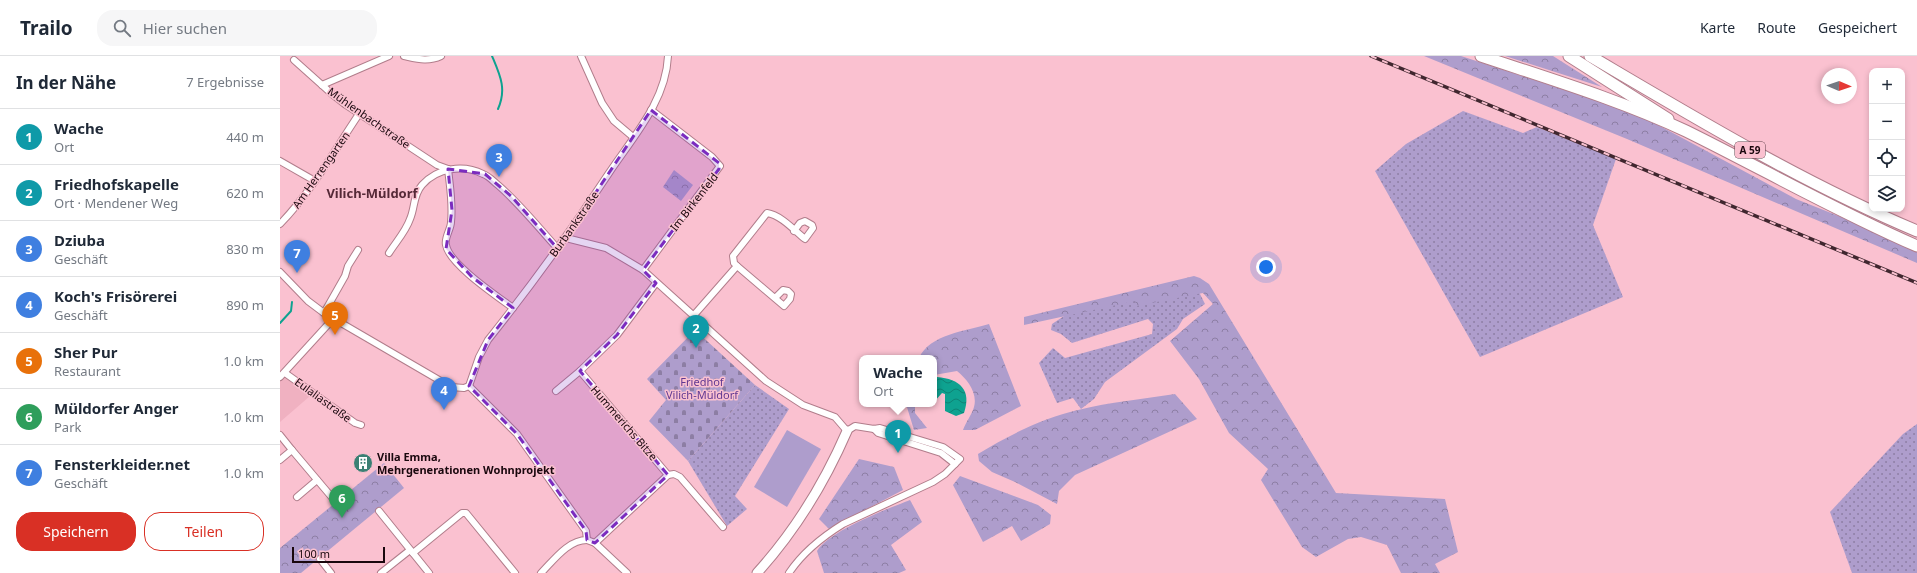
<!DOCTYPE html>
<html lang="de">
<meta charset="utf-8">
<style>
body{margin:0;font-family:"Noto Sans",sans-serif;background:#f6f6f7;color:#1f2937}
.controls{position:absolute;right:12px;top:12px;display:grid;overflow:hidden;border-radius:8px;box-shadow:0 2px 6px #0003}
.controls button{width:36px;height:36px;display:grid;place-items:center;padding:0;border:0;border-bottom:1px solid #e0e1e3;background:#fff;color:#1f2937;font:20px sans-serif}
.compass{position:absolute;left:1541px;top:12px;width:36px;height:36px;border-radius:50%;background:#fff;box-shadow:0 2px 6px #0003;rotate:92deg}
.scale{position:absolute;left:12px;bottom:10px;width:93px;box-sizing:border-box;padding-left:4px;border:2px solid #19070d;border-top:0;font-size:11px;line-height:14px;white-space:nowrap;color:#19070d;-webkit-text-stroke:3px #fac1d0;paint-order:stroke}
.you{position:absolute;left:986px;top:211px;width:14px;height:14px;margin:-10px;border:3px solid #fff;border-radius:50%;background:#1a73e8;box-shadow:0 0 0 6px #1a73e833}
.badge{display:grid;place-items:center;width:26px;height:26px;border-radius:50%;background:#d93025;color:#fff;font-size:13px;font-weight:700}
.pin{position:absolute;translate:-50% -33px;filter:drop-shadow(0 1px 2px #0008)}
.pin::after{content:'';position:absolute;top:21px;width:14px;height:12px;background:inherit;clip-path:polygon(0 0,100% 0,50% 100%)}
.popup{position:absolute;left:579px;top:299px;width:78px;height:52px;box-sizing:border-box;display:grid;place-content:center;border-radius:8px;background:#fff;filter:drop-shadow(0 1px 3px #0005);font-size:13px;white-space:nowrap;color:#747a83}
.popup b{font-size:15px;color:#1f2937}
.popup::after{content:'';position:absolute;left:50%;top:100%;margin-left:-8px;border:8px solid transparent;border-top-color:#fff}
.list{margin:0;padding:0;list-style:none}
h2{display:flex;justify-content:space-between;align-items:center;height:52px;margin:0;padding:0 16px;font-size:17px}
h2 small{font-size:13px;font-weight:400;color:#747a83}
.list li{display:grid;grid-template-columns:26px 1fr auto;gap:12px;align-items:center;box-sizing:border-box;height:56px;padding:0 16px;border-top:1px solid #e0e1e3}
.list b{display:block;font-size:15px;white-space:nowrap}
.list p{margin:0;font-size:13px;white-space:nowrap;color:#747a83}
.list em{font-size:13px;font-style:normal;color:#747a83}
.actions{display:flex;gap:8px;padding:12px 16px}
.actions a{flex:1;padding:9px 0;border:1px solid #d93025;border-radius:16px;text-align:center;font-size:14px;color:#d93025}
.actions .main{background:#d93025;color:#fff}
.icon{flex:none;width:22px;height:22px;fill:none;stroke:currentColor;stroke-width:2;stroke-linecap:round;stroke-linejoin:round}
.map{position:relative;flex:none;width:1637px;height:517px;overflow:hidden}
header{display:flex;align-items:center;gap:24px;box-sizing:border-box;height:56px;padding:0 20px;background:#fff;border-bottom:1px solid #e0e1e3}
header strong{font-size:19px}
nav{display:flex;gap:22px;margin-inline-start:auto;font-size:14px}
.search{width:280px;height:36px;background:#f6f6f7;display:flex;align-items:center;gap:10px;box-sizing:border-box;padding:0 14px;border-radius:16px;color:#747a83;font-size:15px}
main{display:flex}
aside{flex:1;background:#fff}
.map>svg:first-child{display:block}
.built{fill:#f0b1c1}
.grass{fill:url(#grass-dots)}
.forest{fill:url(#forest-crowns)}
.cemetery{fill:url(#cemetery-stones)}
.pitch{fill:#ae9dcc}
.water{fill:url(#water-waves)}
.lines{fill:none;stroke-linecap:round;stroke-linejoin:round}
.stream{stroke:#0ea290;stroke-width:2}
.street-casing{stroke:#b17d8b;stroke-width:8}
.secondary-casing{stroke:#b17d8b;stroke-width:11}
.highway-casing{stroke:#b17d8b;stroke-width:13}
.street{stroke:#fff;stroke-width:6}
.secondary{stroke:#fff;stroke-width:9}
.highway{stroke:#fff;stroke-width:11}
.rail-casing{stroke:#40272f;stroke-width:3.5}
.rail{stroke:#fac1d0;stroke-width:2;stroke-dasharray:6;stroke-linecap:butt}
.marked{fill:#7b2cbf;fill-opacity:0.2;stroke:#7b2cbf;stroke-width:3;stroke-dasharray:8 5;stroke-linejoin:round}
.labels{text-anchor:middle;stroke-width:3;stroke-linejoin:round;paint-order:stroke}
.shield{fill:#fac1d0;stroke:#5c3f48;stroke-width:1}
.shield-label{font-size:10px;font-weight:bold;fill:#19070d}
.street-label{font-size:11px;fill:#19070d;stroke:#fac1d0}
.park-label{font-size:11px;fill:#603891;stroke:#fac1d0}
.poi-label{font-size:11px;font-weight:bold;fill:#19070d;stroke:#fac1d0;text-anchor:start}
.quarter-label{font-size:13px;font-weight:bold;fill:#552937;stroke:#fac1d0}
</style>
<header>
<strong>Trailo</strong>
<div class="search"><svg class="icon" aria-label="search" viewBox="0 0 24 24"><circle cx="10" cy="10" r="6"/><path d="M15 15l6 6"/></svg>Hier suchen</div>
<nav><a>Karte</a><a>Route</a><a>Gespeichert</a></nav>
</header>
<main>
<aside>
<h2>In der Nähe<small>7 Ergebnisse</small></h2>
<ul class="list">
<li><span class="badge" style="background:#0f9aa8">1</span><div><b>Wache</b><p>Ort</p></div><em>440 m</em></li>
<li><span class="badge" style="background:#0f9aa8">2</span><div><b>Friedhofskapelle</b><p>Ort · Mendener Weg</p></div><em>620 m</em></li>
<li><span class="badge" style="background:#3f7fe0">3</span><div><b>Dziuba</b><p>Geschäft</p></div><em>830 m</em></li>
<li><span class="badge" style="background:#3f7fe0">4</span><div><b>Koch's Frisörerei</b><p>Geschäft</p></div><em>890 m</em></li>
<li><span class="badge" style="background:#e8710a">5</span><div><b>Sher Pur</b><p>Restaurant</p></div><em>1.0 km</em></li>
<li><span class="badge" style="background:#2e9e5b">6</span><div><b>Müldorfer Anger</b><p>Park</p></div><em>1.0 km</em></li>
<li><span class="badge" style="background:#3f7fe0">7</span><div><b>Fensterkleider.net</b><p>Geschäft</p></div><em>1.0 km</em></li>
</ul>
<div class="actions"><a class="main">Speichern</a><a>Teilen</a></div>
</aside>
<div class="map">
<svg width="1637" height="517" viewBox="0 0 1637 517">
<defs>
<pattern id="grass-dots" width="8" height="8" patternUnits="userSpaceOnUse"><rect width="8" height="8" fill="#ae9dcc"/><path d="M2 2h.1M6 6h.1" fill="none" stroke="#8d7ea4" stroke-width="1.8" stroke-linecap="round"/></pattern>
<pattern id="forest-crowns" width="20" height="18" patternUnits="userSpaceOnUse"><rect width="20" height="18" fill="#ae9dcc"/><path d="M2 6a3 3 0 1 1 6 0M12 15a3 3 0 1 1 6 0" fill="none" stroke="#8d7ea4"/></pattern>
<pattern id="cemetery-stones" width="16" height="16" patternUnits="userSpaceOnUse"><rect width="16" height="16" fill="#ae9dcc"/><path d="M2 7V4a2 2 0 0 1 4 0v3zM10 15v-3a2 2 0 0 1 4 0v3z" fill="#8d7ea4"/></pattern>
<pattern id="water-waves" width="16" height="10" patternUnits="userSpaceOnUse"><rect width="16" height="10" fill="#0ea290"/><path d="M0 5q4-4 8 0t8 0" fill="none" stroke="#0d8274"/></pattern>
</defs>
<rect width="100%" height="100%" fill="#fac1d0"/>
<polygon class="built" points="4,321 30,340 0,366 0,325"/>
<g class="grass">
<polygon points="1183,55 1243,77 1257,71 1336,103 1313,169 1343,241 1200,301 1095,115 1126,88"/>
<polygon points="916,230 925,248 903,263 897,273 825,326 814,343 801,353 793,342 777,347 759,307 773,292 785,302 872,278 873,268 868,263 792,287 781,278 771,274 772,268 787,258"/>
<polygon points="475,329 509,353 455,440 467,453 447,470 408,405"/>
<polygon points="1637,368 1637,517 1572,517 1550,456 1623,378"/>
</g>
<g class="forest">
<polygon points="1144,0 1181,0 1343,53 1380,70 1516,143 1561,161 1637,196 1637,207 1347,83"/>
<polygon points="1225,0 1273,0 1322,31"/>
<polygon points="394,114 413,129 401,145 383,131"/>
<polygon points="914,220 920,222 929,228 1056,437 1165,443 1178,496 1155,508 1160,517 1121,517 1107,489 1081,481 1068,483 1036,501 1022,491 981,424 988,413 949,377 919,323 890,285 933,248 923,237 856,250 855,245 744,269 744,261"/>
<path d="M709,268l32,82 -46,24h-12c3,-8 9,-16 11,-23 4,-14 -7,-28 -17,-36l-23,4v-17h-15c11,-24 47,-27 70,-34z"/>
<path d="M895,338l22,25 -122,56 -16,16 -2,13 -42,-22 -23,-10 -13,-11 -1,-7c31,-19 65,-36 100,-44 32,-8 65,-11 97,-16z"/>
<polygon points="626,348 635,348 635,357 647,372 634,374"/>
<polygon points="579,403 614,411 623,434 549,473 539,463"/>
<polygon points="104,407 124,432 21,517 0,517 0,492"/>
<polygon points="680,420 758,449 771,459 770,468 741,485 732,470 703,486 673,429"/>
<path d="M630,444l12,22 -31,23 15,25 -7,3h-75l-7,-22c12,-20 70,-42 93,-51z"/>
</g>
<polygon class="cemetery" points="415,274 475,329 408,405 369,365 386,344 367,323"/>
<polygon class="pitch" points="507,374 541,393 507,451 474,431"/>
<path class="water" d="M657,321c23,2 35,13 27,36l-8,3 -11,-5v-17l-3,-1 -8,9v-24z"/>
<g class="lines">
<g class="stream">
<path d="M212,0c8,19 15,33 6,53"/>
<polyline points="0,267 11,255 12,246"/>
</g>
<g class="street-casing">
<g id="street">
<path d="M124,0c14,3 24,6 37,0"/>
<polyline points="301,0 322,47 334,65 353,81"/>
<polyline points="14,4 52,38 66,49 157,109 168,113"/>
<polyline points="42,29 109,0"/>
<polyline points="0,105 35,125"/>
<path d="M168,113c2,18 5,35 3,53 0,7 -7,16 -5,23 3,19 51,51 67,63"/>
<path d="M0,168c32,-33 54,-73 79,-110"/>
<path d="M286,182l40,10 37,22 123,111 37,24 32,12 12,14 8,-5 19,3 6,-1 63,19 17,12 -15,15 -12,8 -90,42c-21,13 -40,28 -54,49"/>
<path d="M109,197c7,-11 17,-22 21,-34 5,-11 3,-24 12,-34 15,-17 41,-21 61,-11 6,2 10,7 15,11 22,19 40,42 60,64"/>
<polyline points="457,210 504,250 510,243 511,238 508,235 503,234 495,242"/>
<polyline points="363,214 440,110 432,101 371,54"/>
<polyline points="0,216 28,245 44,257 171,331 184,332 189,330"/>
<polyline points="44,257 65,220 68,210 78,194"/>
<path d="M414,259l43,-49 -3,-3 -1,-7 34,-43c14,2 28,18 38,26l8,-11 -1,-3 -7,-4 -5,2 -6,8"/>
<polyline points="5,317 75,367 81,369"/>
<polyline points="0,321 53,263"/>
<path d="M189,330l10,-29 9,-17c43,-54 83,-109 121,-167 24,-36 57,-72 59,-117"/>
<polyline points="189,330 237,378 306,475 307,484 315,487 347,517"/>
<polyline points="276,335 300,315"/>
<polyline points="594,373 598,377 661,397 675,408"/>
<polyline points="0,379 12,394 0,404"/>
<polyline points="12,394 55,445"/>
<polyline points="388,419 394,418 400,421 443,471"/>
<polyline points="17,441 37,424"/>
<polyline points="99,455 149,517"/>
<polyline points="315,487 388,419 300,315 337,279 376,227"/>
<polyline points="133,497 182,457 186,457 235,517"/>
<polyline points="40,503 51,517"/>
<polyline points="101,517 130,494"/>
<path d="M261,517c13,-13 27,-33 46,-33"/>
</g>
</g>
<g class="secondary-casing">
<path id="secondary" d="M477,517c38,-42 67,-89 90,-142"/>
</g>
<g class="highway-casing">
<g id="highway">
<path d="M1201,0c69,23 139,44 205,75 77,38 152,81 231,115"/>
<polyline points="1289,0 1388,63"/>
<path d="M1310,0c107,63 213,127 327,175"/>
</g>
</g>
<use href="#street" class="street"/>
<use href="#secondary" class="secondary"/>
<use href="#highway" class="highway"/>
<g class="rail-casing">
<polyline id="rail" points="1091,0 1637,227"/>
</g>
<use href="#rail" class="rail"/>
</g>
<path class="marked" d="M371,54l68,53v6l-76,101 13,13 -39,52 -37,36 88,104 -73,68 -8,-3 -1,-9 -69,-97 -48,-48 19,-46 25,-32 -41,-31 -26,-28 6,-39 -4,-41 37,5 26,22 47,53z"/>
<defs>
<g id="building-disc" transform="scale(1)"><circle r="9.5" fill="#3b8074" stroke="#fac1d0"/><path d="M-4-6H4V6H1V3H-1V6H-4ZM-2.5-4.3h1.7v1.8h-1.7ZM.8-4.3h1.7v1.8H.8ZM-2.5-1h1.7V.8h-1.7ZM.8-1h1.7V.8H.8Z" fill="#fff"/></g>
</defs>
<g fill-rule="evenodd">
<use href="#building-disc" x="83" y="407"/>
</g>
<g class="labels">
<rect class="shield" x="1455" y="86" width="30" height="16" rx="3"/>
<g class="shield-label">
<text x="1470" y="98">A 59</text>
</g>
<g class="street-label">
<text transform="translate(89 62) rotate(35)" y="4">Mühlenbachstraße</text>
<text transform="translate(41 114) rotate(-55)" y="4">Am Herrengarten</text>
<text transform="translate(414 146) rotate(-52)" y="4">Im Birkenfeld</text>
<text transform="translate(294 168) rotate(-55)" y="4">Burbankstraße</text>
<text transform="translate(43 344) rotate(36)" y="4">Eulaliastraße</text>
<text transform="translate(344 367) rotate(49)" y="4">Hummerichs Bitze</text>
</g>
<g class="park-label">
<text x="422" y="330">Friedhof<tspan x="422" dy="13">Vilich-Müldorf</tspan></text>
</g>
<g class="poi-label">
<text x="97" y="405">Villa Emma,<tspan x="97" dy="13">Mehrgenerationen Wohnprojekt</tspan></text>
</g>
<g class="quarter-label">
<text x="92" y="142">Vilich-Müldorf</text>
</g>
</g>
</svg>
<div class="controls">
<button>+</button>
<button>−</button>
<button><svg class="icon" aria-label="locate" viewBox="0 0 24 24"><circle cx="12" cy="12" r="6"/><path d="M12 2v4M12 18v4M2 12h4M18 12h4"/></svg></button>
<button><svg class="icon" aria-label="layers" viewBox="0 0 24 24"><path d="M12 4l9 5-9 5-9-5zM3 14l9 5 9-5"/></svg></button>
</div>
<svg class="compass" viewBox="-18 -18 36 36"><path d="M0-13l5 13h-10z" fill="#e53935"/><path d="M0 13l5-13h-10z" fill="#747a83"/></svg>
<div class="scale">100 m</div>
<div class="you"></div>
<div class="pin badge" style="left:618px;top:397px;background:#0f9aa8">1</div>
<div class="popup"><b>Wache</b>Ort</div>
<div class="pin badge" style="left:416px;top:292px;background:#0f9aa8">2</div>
<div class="pin badge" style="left:219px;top:121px;background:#3f7fe0">3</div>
<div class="pin badge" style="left:164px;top:354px;background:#3f7fe0">4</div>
<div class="pin badge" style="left:55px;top:279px;background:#e8710a">5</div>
<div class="pin badge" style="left:62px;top:462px;background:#2e9e5b">6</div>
<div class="pin badge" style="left:17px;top:217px;background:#3f7fe0">7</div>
</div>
</main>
